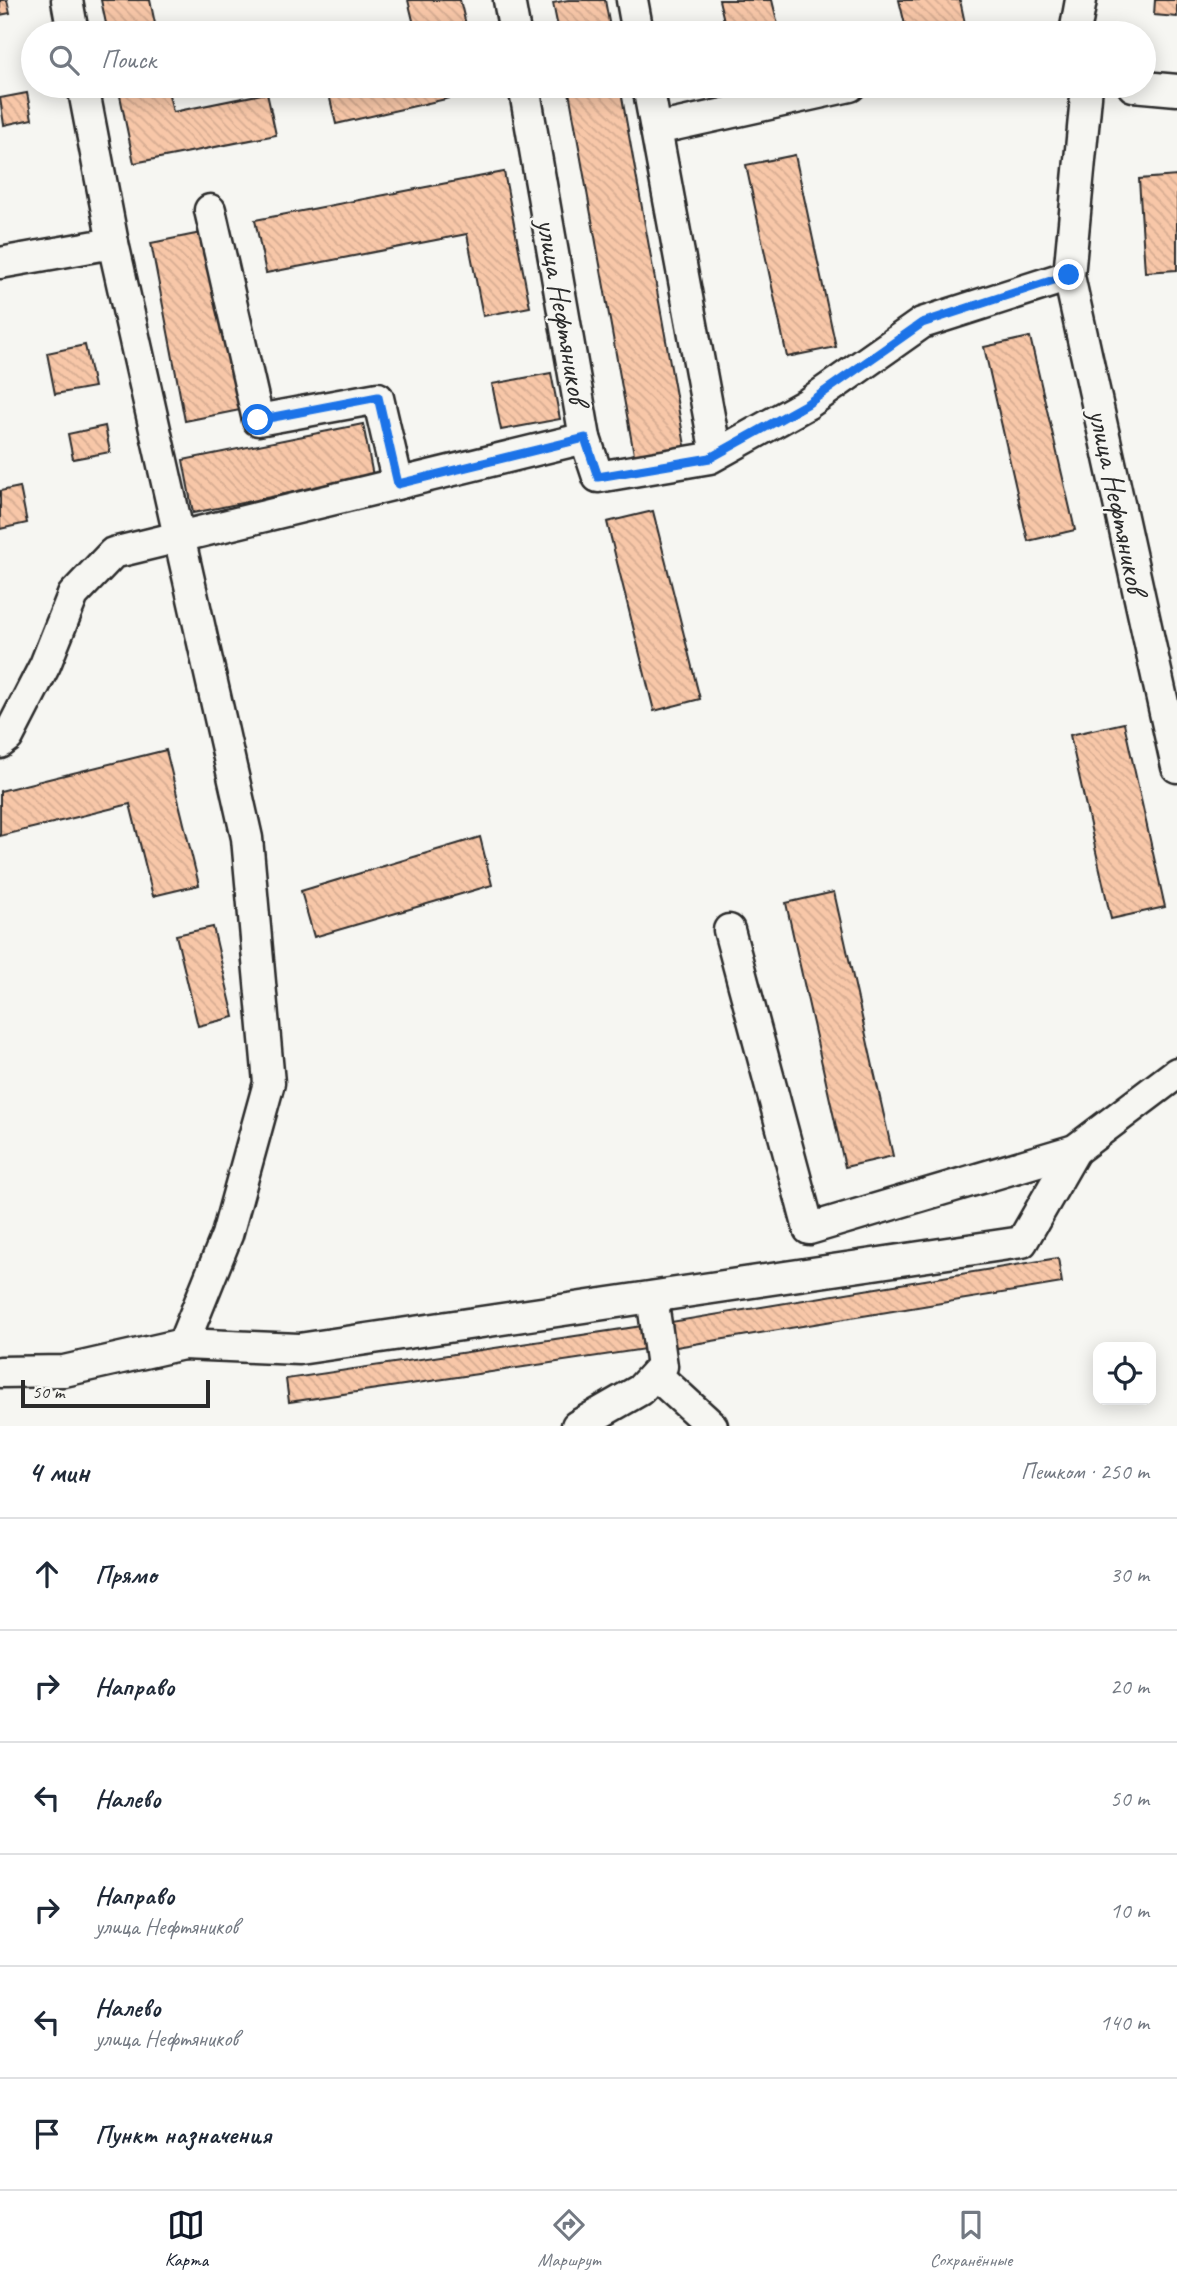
<!DOCTYPE html>
<html lang="ru">
<meta charset="utf-8">
<style>
body{margin:0;font-family:Caveat,sans-serif;background:#f2f2f3;color:#1f2937}
.controls{position:absolute;right:21px;bottom:21px;display:grid;overflow:hidden;border-radius:14px;box-shadow:0 4px 18px #0003}
.controls button{width:63px;height:63px;display:grid;place-items:center;padding:0;border:0;border-bottom:2px solid #e0e1e3;background:#fff;color:#1f2937;font:35px sans-serif}
.scale{position:absolute;left:21px;bottom:18px;width:189px;box-sizing:border-box;padding-left:7px;border:4px solid #2b2b2b;border-top:0;font-size:19px;line-height:24px;white-space:nowrap;color:#2b2b2b;-webkit-text-stroke:5px #f6f6f2;paint-order:stroke}
.stop{position:absolute;width:21px;height:21px;margin:-16px;border:5px solid #1a73e8;border-radius:50%;background:#fff}
.stop.end{background:#1a73e8;border-color:#fff;box-shadow:0 2px 7px #0008}
.list{margin:0;padding:0;list-style:none}
h2{display:flex;justify-content:space-between;align-items:center;height:91px;margin:0;padding:0 28px;font-size:30px}
h2 small{font-size:23px;font-weight:400;color:#747a83}
.list li{display:grid;grid-template-columns:46px 1fr auto;gap:21px;align-items:center;box-sizing:border-box;height:112px;padding:0 28px;border-top:2px solid #e0e1e3}
.list b{display:block;font-size:26px;white-space:nowrap}
.list p{margin:0;font-size:23px;white-space:nowrap;color:#747a83}
.list em{font-size:23px;font-style:normal;color:#747a83}
.icon{flex:none;width:38px;height:38px;fill:none;stroke:currentColor;stroke-width:2;stroke-linecap:round;stroke-linejoin:round}
.map{position:relative;flex:none;width:1177px;height:1426px;overflow:hidden}
.search{position:absolute;background:#fff;box-shadow:0 4px 18px #0003;left:21px;right:21px;top:21px;height:77px;display:flex;align-items:center;gap:18px;box-sizing:border-box;padding:0 24px;border-radius:38px;color:#747a83;font-size:26px}
.sheet{height:763px;background:#fff}
nav{display:flex;justify-content:space-around;align-items:center;box-sizing:border-box;height:98px;border-top:2px solid #e0e1e3;background:#fff;font-size:19px;color:#747a83}
nav a{display:grid;justify-items:center;gap:4px}
nav .on{color:#111827}
.map>svg:first-child{display:block}
.building{fill:url(#building-back-hatch);stroke:#2b2b2b;stroke-width:2}
.lines{fill:none;stroke-linecap:round;stroke-linejoin:round}
.minor-casing{stroke:#2b2b2b;stroke-width:35}
.minor{stroke:#f6f6f2;stroke-width:30}
.route{stroke:#1a73e8;stroke-width:9}
.labels{text-anchor:middle;stroke-width:5;stroke-linejoin:round;paint-order:stroke}
.street-label{font-size:30px;fill:#2b2b2b;stroke:#f6f6f2}
</style>
<div class="map">
<svg width="1177" height="1426" viewBox="0 0 1177 1426">
<defs>
<pattern id="building-back-hatch" width="6" height="6" patternUnits="userSpaceOnUse" patternTransform="scale(1.75)"><rect width="6" height="6" fill="#f8c7a8"/><path d="M-1 5l2 2M0 0l6 6M5-1l2 2" fill="none" stroke="#d5ab91"/></pattern>
</defs>
<rect width="100%" height="100%" fill="#f6f6f2"/>
<filter id="ink" filterUnits="userSpaceOnUse"><feTurbulence type="fractalNoise" baseFrequency=".0143" numOctaves="2"/><feDisplacementMap in="SourceGraphic" scale="14" xChannelSelector="R" yChannelSelector="G"/><feConvolveMatrix kernelMatrix="1 2 1 2 8 2 1 2 1" color-interpolation-filters="sRGB"/></filter>
<g filter="url(#ink)">
<g class="building">
<polygon points="0,0 7,0 10,13 0,15"/>
<polygon points="101,0 150,0 157,33 108,33"/>
<polygon points="408,0 460,0 468,33 416,33"/>
<polygon points="568,0 605,0 611,33 559,33 553,3"/>
<polygon points="719,0 772,0 780,33 727,33"/>
<polygon points="899,0 960,0 967,33 907,33"/>
<polygon points="1155,0 1177,0 1177,17 1154,15"/>
<polygon points="118,86 167,86 173,112 267,93 276,135 134,163"/>
<polygon points="327,86 480,86 481,91 336,124"/>
<polygon points="568,86 620,86 686,451 635,460"/>
<polygon points="739,86 765,86 741,91"/>
<polygon points="27,93 32,119 4,125 0,98"/>
<polygon points="795,155 836,347 787,357 746,165"/>
<polygon points="504,172 530,307 483,316 467,234 266,273 255,220"/>
<polygon points="1177,176 1177,270 1145,272 1139,179"/>
<polygon points="206,232 240,410 185,421 151,243"/>
<polygon points="1030,337 1075,530 1028,541 984,347"/>
<polygon points="85,345 94,387 55,394 47,353"/>
<polygon points="551,373 560,419 501,430 492,384"/>
<polygon points="363,424 373,476 193,513 183,460"/>
<polygon points="105,426 110,452 73,459 68,434"/>
<polygon points="20,487 27,523 0,529 0,491"/>
<polygon points="653,511 700,699 654,711 607,522"/>
<polygon points="1124,723 1165,907 1111,919 1070,735"/>
<polygon points="166,750 199,885 153,896 130,804 0,836 0,791"/>
<polygon points="480,837 492,885 314,937 301,891"/>
<polygon points="834,892 893,1156 845,1167 786,903"/>
<polygon points="213,927 234,1017 198,1026 176,935"/>
<polygon points="1058,1258 1062,1283 670,1348 665,1323"/>
<polygon points="649,1325 652,1348 289,1402 286,1379"/>
</g>
<g class="lines">
<g class="minor-casing">
<g id="minor">
<polyline points="67,0 73,33"/>
<polyline points="509,0 515,33"/>
<polyline points="632,0 638,33"/>
<polyline points="1075,33 1081,0"/>
<polyline points="524,86 585,438 598,477 710,458 807,404 922,323 1069,276"/>
<polyline points="648,86 716,454"/>
<polyline points="1087,86 1069,276 1177,767"/>
<polyline points="1133,86 1177,90"/>
<polyline points="656,129 850,86"/>
<polyline points="210,210 258,420 378,398 398,484"/>
<polyline points="0,263 113,243"/>
<polyline points="0,743 8,737 45,665 73,595 113,553 585,438"/>
<polyline points="729,930 809,1229 1075,1150 1177,1073"/>
<polyline points="183,1344 299,1349 1022,1242 1075,1150"/>
<polyline points="0,1372 64,1371 183,1344 227,1235 269,1083 247,838 113,243 83,86"/>
<polyline points="655,1374 712,1426"/>
<polyline points="577,1426 640,1390 662,1366 652,1297"/>
</g>
</g>
<use href="#minor" class="minor"/>
</g>
</g>
<g class="lines" filter="url(#ink)">
<polyline class="route" points="258,420 378,397 398,484 585,438 598,477 710,458 807,404 922,323 1069,275"/>
</g>
<g class="labels">
<g class="street-label">
<text transform="translate(563 311) rotate(80)" y="10">улица Нефтяников</text>
<text transform="translate(1118 501) rotate(78)" y="10">улица Нефтяников</text>
</g>
</g>
</svg>
<div class="controls">
<button><svg class="icon" aria-label="locate" viewBox="0 0 24 24"><circle cx="12" cy="12" r="6"/><path d="M12 2v4M12 18v4M2 12h4M18 12h4"/></svg></button>
</div>
<div class="scale">50 m</div>
<div class="stop" style="left:258px;top:420px"></div>
<div class="stop end" style="left:1069px;top:275px"></div>
<div class="search"><svg class="icon" aria-label="search" viewBox="0 0 24 24"><circle cx="10" cy="10" r="6"/><path d="M15 15l6 6"/></svg>Поиск</div>
</div>
<section class="sheet">
<h2>4 мин<small>Пешком · 250 m</small></h2>
<ul class="list">
<li><svg class="icon" aria-label="ahead" viewBox="0 0 24 24"><path d="M12 20V5M6 11l6-6 6 6"/></svg><div><b>Прямо</b></div><em>30 m</em></li>
<li><svg class="icon" aria-label="right" viewBox="0 0 24 24"><path d="M7 20v-9h11M14 6l5 5-5 5"/></svg><div><b>Направо</b></div><em>20 m</em></li>
<li><svg class="icon" aria-label="left" viewBox="0 0 24 24"><path d="M17 20v-9H6M10 6l-5 5 5 5"/></svg><div><b>Налево</b></div><em>50 m</em></li>
<li><svg class="icon" aria-label="right" viewBox="0 0 24 24"><path d="M7 20v-9h11M14 6l5 5-5 5"/></svg><div><b>Направо</b><p>улица Нефтяников</p></div><em>10 m</em></li>
<li><svg class="icon" aria-label="left" viewBox="0 0 24 24"><path d="M17 20v-9H6M10 6l-5 5 5 5"/></svg><div><b>Налево</b><p>улица Нефтяников</p></div><em>140 m</em></li>
<li><svg class="icon" aria-label="arrive" viewBox="0 0 24 24"><path d="M6 21V4h12l-3 4 3 4H6"/></svg><div><b>Пункт назначения</b></div></li>
</ul>
</section>
<nav>
<a class="on"><svg class="icon" aria-label="map" viewBox="0 0 24 24"><path d="M3 6l6-2 6 2 6-2v14l-6 2-6-2-6 2zM9 4v14M15 6v14"/></svg>Карта</a>
<a><svg class="icon" aria-label="directions" viewBox="0 0 24 24"><path d="M12 3l9 9-9 9-9-9zM9 14v-3h6M13 9l2 2-2 2"/></svg>Маршрут</a>
<a><svg class="icon" aria-label="saved" viewBox="0 0 24 24"><path d="M7 4h10v16l-5-4-5 4z"/></svg>Сохранённые</a>
</nav>
